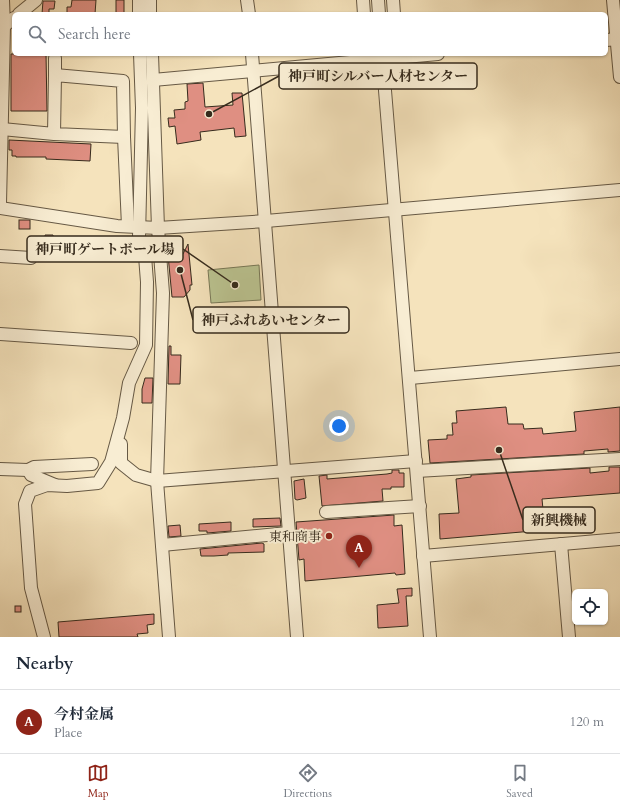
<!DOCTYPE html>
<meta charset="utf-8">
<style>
body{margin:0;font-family:Cardo,"Noto Serif JP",serif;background:#f6f6f7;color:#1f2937}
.controls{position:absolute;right:12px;bottom:12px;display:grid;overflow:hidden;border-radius:6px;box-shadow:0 1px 3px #0004}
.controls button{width:36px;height:36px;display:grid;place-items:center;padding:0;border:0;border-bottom:1px solid #e0e1e3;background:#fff;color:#1f2937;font:20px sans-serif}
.you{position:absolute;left:339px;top:426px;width:14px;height:14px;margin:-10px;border:3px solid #fff;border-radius:50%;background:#1a73e8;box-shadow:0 0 0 6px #1a73e833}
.badge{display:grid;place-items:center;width:26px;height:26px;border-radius:50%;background:#8f2418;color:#fff;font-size:13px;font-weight:700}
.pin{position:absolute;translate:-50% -33px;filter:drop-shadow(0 1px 2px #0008)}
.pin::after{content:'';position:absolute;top:21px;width:14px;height:12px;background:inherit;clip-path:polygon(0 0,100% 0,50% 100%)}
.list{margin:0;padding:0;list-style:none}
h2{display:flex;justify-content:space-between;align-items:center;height:52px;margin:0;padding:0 16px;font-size:17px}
h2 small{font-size:13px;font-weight:400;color:#747a83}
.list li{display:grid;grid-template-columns:26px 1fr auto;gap:12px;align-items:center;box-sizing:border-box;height:64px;padding:0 16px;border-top:1px solid #e0e1e3}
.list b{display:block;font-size:15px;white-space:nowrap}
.list p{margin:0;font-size:13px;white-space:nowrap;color:#747a83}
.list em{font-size:13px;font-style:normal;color:#747a83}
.icon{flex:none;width:22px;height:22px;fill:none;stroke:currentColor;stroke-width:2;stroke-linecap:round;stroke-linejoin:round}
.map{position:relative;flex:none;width:620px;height:637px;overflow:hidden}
.search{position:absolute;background:#fff;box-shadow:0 1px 3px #0004;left:12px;right:12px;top:12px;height:44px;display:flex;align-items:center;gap:10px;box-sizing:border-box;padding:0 14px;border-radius:6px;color:#747a83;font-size:15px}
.sheet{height:116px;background:#fff}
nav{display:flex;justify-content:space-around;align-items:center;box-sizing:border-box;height:56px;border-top:1px solid #e0e1e3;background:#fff;font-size:11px;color:#747a83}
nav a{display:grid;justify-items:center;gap:2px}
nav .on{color:#8f2418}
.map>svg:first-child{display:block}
.green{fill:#bbc491;stroke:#787857}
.building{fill:#df8f82;stroke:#362b1d}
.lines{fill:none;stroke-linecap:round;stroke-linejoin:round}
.minor-casing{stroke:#665945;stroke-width:14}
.minor{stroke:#f8edd3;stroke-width:12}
.poi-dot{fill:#8f2418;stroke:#f8edd3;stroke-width:1.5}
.labels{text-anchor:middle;stroke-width:4;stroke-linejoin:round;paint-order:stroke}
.poi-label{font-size:13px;fill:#362b1d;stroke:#f8edd3;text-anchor:end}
.leader{fill:none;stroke:#362b1d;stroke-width:1.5}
.callout-dot{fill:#362b1d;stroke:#f8edd3;stroke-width:1.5}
.callout{fill:#f8edd3;stroke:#362b1d;stroke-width:1.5}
.callout-label{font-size:14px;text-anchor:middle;font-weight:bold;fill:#362b1d}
</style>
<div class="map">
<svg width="620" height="637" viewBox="0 0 620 637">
<rect width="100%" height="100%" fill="#f5e3bc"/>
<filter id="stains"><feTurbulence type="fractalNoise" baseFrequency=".005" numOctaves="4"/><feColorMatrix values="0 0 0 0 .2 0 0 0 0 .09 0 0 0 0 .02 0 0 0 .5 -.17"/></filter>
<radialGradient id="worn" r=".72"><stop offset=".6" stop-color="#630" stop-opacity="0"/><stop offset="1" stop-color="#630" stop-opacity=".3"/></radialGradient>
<polygon class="green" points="259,265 261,300 211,303 208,270"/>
<g class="building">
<polygon points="72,0 96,0 95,14 67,14 67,7 71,7"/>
<polygon points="116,0 124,0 124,13 116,14"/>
<polygon points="43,1 55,1 54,9 49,9 49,14 42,14"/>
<polygon points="11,54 46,54 47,111 11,111"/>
<polygon points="203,83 205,107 233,105 232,93 242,93 246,136 235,137 234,128 200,132 201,140 177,144 175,126 169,127 168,118 175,118 174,110 185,109 185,102 188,101 187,84"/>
<polygon points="9,140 91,144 90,161 46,159 46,157 16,157 16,156 12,156 12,150 9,150"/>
<rect x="19" y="220" width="11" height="9"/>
<polygon points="45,235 53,235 54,252 46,253"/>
<polygon points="188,244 192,285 190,285 190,290 184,297 172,297 168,255 183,254"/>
<polygon points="169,346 171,346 171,355 181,355 180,384 168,384"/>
<polygon points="145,378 153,378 152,403 142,403 142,389"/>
<polygon points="506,407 508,424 523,424 524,429 542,428 543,434 576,431 574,412 620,407 620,451 608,452 608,449 584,451 584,454 430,463 428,440 447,439 447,435 453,435 452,423 457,423 456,411"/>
<polygon points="609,467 620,467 620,493 542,499 545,530 440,539 439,514 459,513 456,479 471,477 471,475 590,468 590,473 609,471"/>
<polygon points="392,470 399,470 399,473 404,473 404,487 391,487 391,489 382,489 383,501 322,506 319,476 327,475 327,479 387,474 392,473"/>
<polygon points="304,479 306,498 297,500 295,499 294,481"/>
<polygon points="394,515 394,526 402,525 405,574 396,575 395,573 305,581 304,559 299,560 296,522"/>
<polygon points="280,518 281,526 253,527 253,519"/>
<polygon points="231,522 231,531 207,533 207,531 199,531 199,524"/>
<polygon points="180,525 181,536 169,537 168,526"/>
<polygon points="262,543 264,544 264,552 228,553 228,555 214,556 201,556 200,549"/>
<polygon points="412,588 412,596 406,596 408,626 378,628 377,605 399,603 397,589"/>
<rect x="15" y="606" width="6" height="6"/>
<polygon points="154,614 154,624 147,625 148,633 137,634 138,637 59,637 58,622"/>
</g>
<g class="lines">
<g class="minor-casing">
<g id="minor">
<polyline points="3,0 4,26 14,18"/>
<polyline points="139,0 139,14"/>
<polyline points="150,0 150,14"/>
<polyline points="247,0 249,14"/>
<polyline points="363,0 364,14"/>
<polyline points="378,0 379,14"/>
<polyline points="393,0 394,14"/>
<polyline points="613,0 620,77"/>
<polyline points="19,14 36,0"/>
<polyline points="606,40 620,39"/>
<polyline points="152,54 158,228 163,293 157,481 169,637"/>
<polyline points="252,54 297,637"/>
<polyline points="382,54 430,637"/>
<polyline points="55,75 55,58"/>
<polyline points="153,80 438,54"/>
<polyline points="2,129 54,134 55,75 123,81 124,137 54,134"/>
<polyline points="124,137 128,226"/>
<polyline points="0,203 4,26"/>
<polyline points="0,208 117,226 158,228 266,221 620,190"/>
<polyline points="0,256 31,258"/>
<polyline points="0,334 131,343"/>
<polyline points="410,378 620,359"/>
<polyline points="121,444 121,463 136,475 157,481 416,461"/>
<polyline points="0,469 28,470"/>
<polyline points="417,471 620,459"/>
<polyline points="55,485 31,475 28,470 34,467 92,464"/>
<polyline points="326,512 420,506"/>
<polyline points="561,544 569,637"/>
<polyline points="162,545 288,533"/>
<polyline points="423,556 620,539"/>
<polyline points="44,637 31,588 25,504 30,491 47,485 67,486 98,483 111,462 123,418 129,383 146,345 147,282 145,256 139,237 142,108 140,54"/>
</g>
</g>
<use href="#minor" class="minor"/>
</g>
<circle class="poi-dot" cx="329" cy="536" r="4"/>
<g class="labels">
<g class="poi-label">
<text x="321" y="541">東和商事</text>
</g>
</g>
<path class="leader" d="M209 114L279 76M235 285L183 249M180 270L193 320M499 450L523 520"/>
<g class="callout-dot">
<circle cx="209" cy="114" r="4"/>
<circle cx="235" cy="285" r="4"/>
<circle cx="180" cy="270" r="4"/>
<circle cx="499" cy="450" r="4"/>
</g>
<g class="callout">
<rect x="279" y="63" width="198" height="26" rx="4"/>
<rect x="27" y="236" width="156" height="26" rx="4"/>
<rect x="193" y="307" width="156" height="26" rx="4"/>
<rect x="523" y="507" width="72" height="26" rx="4"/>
</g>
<g class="callout-label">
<text x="378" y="81">神戸町シルバー人材センター</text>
<text x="105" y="254">神戸町ゲートボール場</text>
<text x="271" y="325">神戸ふれあいセンター</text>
<text x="559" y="525">新興機械</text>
</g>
<rect width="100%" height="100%" filter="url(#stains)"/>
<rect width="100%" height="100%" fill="url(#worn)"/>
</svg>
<div class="controls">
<button><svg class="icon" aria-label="locate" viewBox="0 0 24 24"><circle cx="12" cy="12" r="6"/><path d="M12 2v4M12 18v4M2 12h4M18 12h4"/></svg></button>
</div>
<div class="you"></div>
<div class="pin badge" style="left:359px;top:568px">A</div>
<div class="search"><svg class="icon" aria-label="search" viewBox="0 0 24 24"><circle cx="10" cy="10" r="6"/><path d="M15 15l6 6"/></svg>Search here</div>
</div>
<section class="sheet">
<h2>Nearby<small></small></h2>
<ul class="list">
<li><span class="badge">A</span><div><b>今村金属</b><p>Place</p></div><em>120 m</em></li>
</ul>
</section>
<nav>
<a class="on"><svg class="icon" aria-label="map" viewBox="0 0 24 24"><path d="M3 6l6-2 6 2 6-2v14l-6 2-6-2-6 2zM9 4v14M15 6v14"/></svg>Map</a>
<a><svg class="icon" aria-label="directions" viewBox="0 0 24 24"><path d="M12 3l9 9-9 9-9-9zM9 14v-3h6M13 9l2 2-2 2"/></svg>Directions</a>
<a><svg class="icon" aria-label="saved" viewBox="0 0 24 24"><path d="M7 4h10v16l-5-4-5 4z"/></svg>Saved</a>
</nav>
